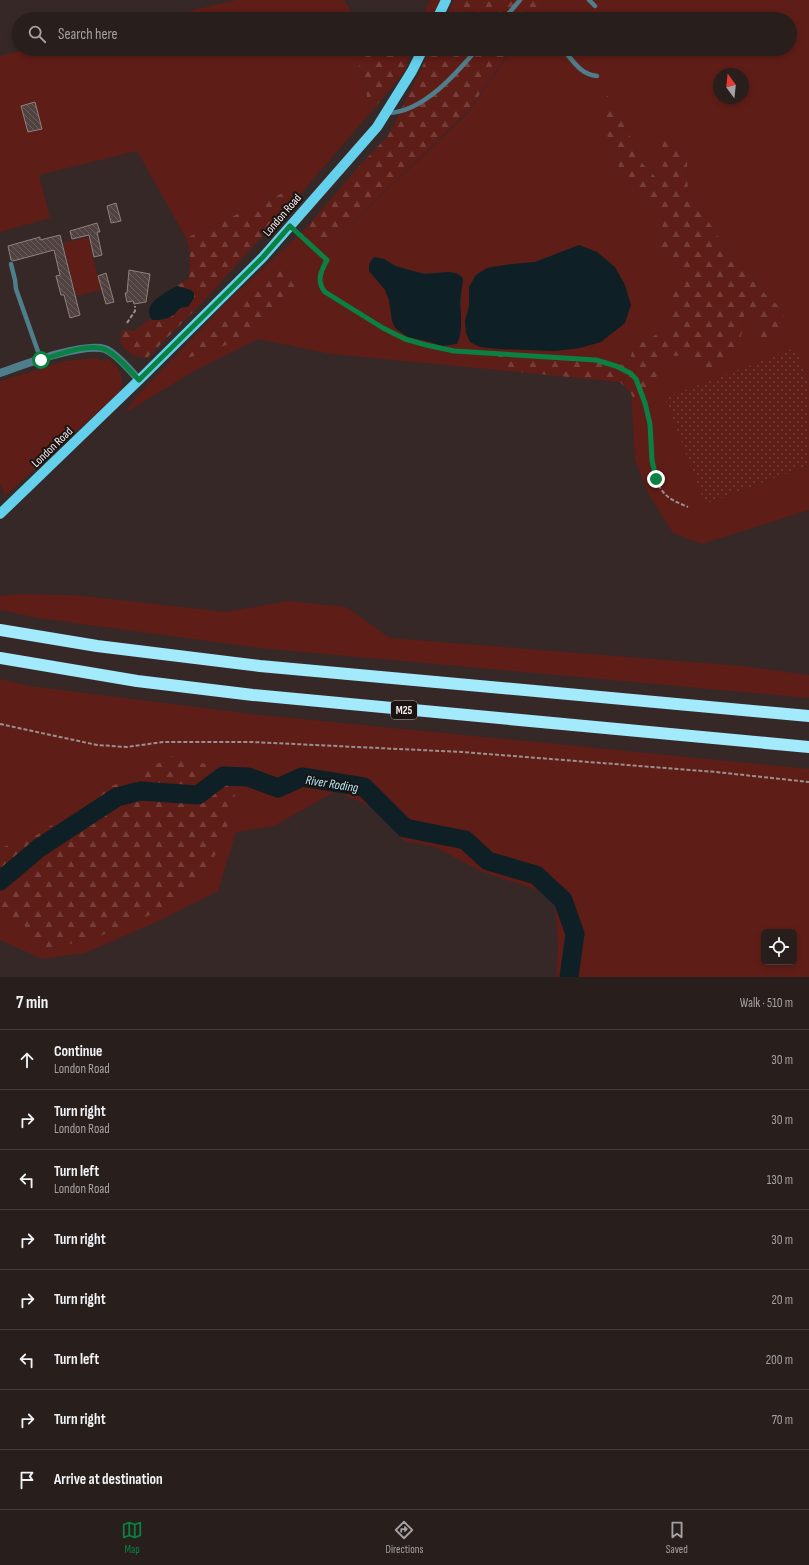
<!DOCTYPE html>
<meta charset="utf-8">
<style>
body{margin:0;font-family:"Sofia Sans Condensed",sans-serif;background:#302725;color:#f1f3f6}
.controls{position:absolute;right:12px;bottom:12px;display:grid;overflow:hidden;border-radius:6px;box-shadow:0 2px 6px #0003}
.controls button{width:36px;height:36px;display:grid;place-items:center;padding:0;border:0;border-bottom:1px solid #443c3b;background:#281e1c;color:#f1f3f6;font:20px sans-serif}
.compass{position:absolute;left:713px;top:68px;width:36px;height:36px;border-radius:50%;background:#281e1c;box-shadow:0 2px 6px #0003;rotate:345deg}
.stop{position:absolute;width:12px;height:12px;margin:-9px;border:3px solid #0b8043;border-radius:50%;background:#fff}
.stop.end{background:#0b8043;border-color:#fff;box-shadow:0 1px 4px #0008}
.list{margin:0;padding:0;list-style:none}
h2{display:flex;justify-content:space-between;align-items:center;height:52px;margin:0;padding:0 16px;font-size:17px}
h2 small{font-size:13px;font-weight:400;color:#a5a2a3}
.list li{display:grid;grid-template-columns:26px 1fr auto;gap:12px;align-items:center;box-sizing:border-box;height:60px;padding:0 16px;border-top:1px solid #443c3b}
.list b{display:block;font-size:15px;white-space:nowrap}
.list p{margin:0;font-size:13px;white-space:nowrap;color:#a5a2a3}
.list em{font-size:13px;font-style:normal;color:#a5a2a3}
.icon{flex:none;width:22px;height:22px;fill:none;stroke:currentColor;stroke-width:2;stroke-linecap:round;stroke-linejoin:round}
.map{position:relative;flex:none;width:809px;height:977px;overflow:hidden}
.search{position:absolute;background:#281e1c;box-shadow:0 2px 6px #0003;left:12px;right:12px;top:12px;height:44px;display:flex;align-items:center;gap:10px;box-sizing:border-box;padding:0 14px;border-radius:22px;color:#a5a2a3;font-size:15px}
.sheet{height:532px;background:#281e1c}
nav{display:flex;justify-content:space-around;align-items:center;box-sizing:border-box;height:56px;border-top:1px solid #443c3b;background:#281e1c;font-size:11px;color:#a5a2a3}
nav a{display:grid;justify-items:center;gap:2px}
nav .on{color:#0b8043}
.map>svg:first-child{display:block}
.green{fill:#5f1d17;fill-rule:evenodd}
.forest{fill:url(#forest-firs)}
.garden{fill:url(#garden-dots)}
.water{fill:#0e2025}
.lines{fill:none;stroke-linecap:round;stroke-linejoin:round}
.river{stroke:#0e2025;stroke-width:19}
.building{fill:url(#building-back-hatch);stroke:#90807d}
.path{stroke:#9b908e;stroke-width:2;stroke-dasharray:4 2;stroke-linecap:butt}
.service{stroke:#4e7e8b;stroke-width:4.5}
.minor{stroke:#4e7e8b;stroke-width:8}
.primary{stroke:#64d0ec;stroke-width:10}
.motorway{stroke:#a3eafd;stroke-width:12}
.route{stroke:#0b8043;stroke-width:5}
.labels{text-anchor:middle;stroke-width:4;stroke-linejoin:round;paint-order:stroke}
.shield{fill:#191312;stroke:#b4acab;stroke-width:1}
.shield-label{font-size:11px;font-weight:bold;fill:#f7eeed}
.street-label{font-size:12px;fill:#f7eeed;stroke:#191312}
.water-label{font-size:13px;font-style:italic;fill:#b3edfd;stroke:#191312}
</style>
<div class="map">
<svg width="809" height="977" viewBox="0 0 809 977">
<defs>
<pattern id="forest-firs" width="22" height="20" patternUnits="userSpaceOnUse"><rect width="22" height="20" fill="#5f1d17"/><path d="M5 1l3.5 6h-7zM16 11l3.5 6h-7z" fill="#773e39"/></pattern>
<pattern id="garden-dots" width="8" height="8" patternUnits="userSpaceOnUse"><rect width="8" height="8" fill="#5f1d17"/><path d="M2 2h.1M6 6h.1" fill="none" stroke="#773e39" stroke-width="1.8" stroke-linecap="round"/></pattern>
<pattern id="building-back-hatch" width="6" height="6" patternUnits="userSpaceOnUse"><rect width="6" height="6" fill="#504240"/><path d="M-1 5l2 2M0 0l6 6M5-1l2 2" fill="none" stroke="#6a5e5c"/></pattern>
</defs>
<rect width="100%" height="100%" fill="#362826"/>
<g class="green">
<polygon points="236,0 343,0 347,19 155,19"/>
<polygon points="430,0 441,0 431,19 421,19"/>
<path d="M546,0h263v383l-14,-35 -90,156 104,-39v45l-107,34 -29,-11 -25,-40 -13,-33 -4,-67 2,5 27,-26 4,-17 13,1 16,-4 50,-22 1,-17 11,-4 5,15 -2,13 25,-27 -16,-14 -33,-35 -28,-43 -18,-22 -1,-35 -24,24 -21,-22 -17,-38 -21,-34 5,50 17,44 11,12 26,18 -2,33 26,37 -19,22 4,19 -31,17 -9,8 -3,15 -33,-6 -98,-6v16l-167,-16 -73,-15 -62,31 -71,43 11,-16 92,-96 78,-73 24,16 137,-130 45,-65h278v-30h-257zM719,74h24v24h-24zM579,246l-24,105 -75,-4 -15,-26 4,-15v-19l7,-12 11,-7 25,-4 23,-2zM384,259c12,7 25,12 39,14 11,2 36,-7 40,7 -3,20 -2,39 -3,58l-18,8 -12,-4 -22,-5 -17,-28 -2,-9 -4,-10z"/>
<polygon points="28,49 355,49 371,112 297,198 287,191 186,238 137,151 39,175 50,218 0,232 0,56"/>
<polygon points="88,237 101,290 76,296 63,243"/>
<path d="M96,358l9,3 3,-3c12,10 17,18 12,34l-115,104 -5,-14v-101l66,-20z"/>
<polygon points="16,594 74,595 226,612 289,601 346,607 390,638 742,666 809,675 809,698 260,648 38,618 0,610 0,596"/>
<path d="M0,679l29,7 223,28 557,55v208h-253l2,-31 -3,-45 -18,-11 -57,-19 -45,-24 -31,-6 -28,-32 -40,-18 -62,35 -38,6 -18,59 -66,33 -67,29 -43,6 -42,-19zM764,932h30v30h-30z"/>
</g>
<g class="forest">
<polygon points="343,0 344,0 356,19 347,19"/>
<polygon points="454,0 546,0 532,19 445,19"/>
<polygon points="355,49 411,49 405,71 371,112"/>
<polygon points="431,49 511,49 468,111 330,244 306,228 362,163 388,136"/>
<polygon points="604,90 625,125 642,163 663,185 662,137 687,161 688,196 706,218 734,261 767,296 783,310 784,327 768,339 758,337 760,324 755,309 744,313 743,330 738,343 719,368 701,370 693,352 677,356 664,355 660,372 652,382 633,399 631,393 620,382 498,370 498,353 596,360 629,366 632,351 641,343 672,326 668,307 668,297 686,285 661,248 663,215 637,197 626,185 609,141 601,115"/>
<path d="M287,191l10,7 -97,107 -53,53c-14,-1 -20,-5 -27,-17l2,-11 12,1 16,-12c12,1 24,-3 32,-12 4,-4 6,-12 9,-17l-14,-4 12,-8 1,-25 -4,-15z"/>
<polygon points="281,264 305,284 250,337 185,359"/>
<polygon points="173,756 214,766 235,795 224,840 195,888 150,915 91,940 47,948 33,937 20,919 0,922 0,848 35,836 104,790"/>
</g>
<polygon class="garden" points="795,348 809,383 809,465 705,504 665,398"/>
<g class="water">
<polygon points="579,245 597,252 615,267 625,285 631,305 625,323 601,342 580,348 555,351 499,349 480,347 470,342 466,333 465,321 469,306 469,287 476,275 487,268 512,264 535,262"/>
<path d="M375,257l9,2 11,7 29,8 25,-2 9,2 4,3 1,3c-1,8 -3,16 -3,23 1,13 3,29 -3,41l-15,2 -12,-4 -22,-5 -13,-9 -3,-7 -3,-21 -4,-10 -16,-19v-6l3,-6z"/>
<path d="M177,286l14,4 3,3v5l-6,9c-11,0 -9,4 -16,9 -6,4 -14,4 -20,4 -12,-16 15,-28 25,-34z"/>
</g>
<g class="lines">
<polyline class="river" points="0,881 39,848 117,797 140,791 198,795 223,776 248,777 278,788 302,777 364,787 405,828 465,840 488,861 536,875 563,900 575,934 569,977"/>
</g>
<g class="building">
<polygon points="35,102 42,129 28,132 21,106"/>
<polygon points="116,203 121,221 111,223 107,206"/>
<polygon points="97,223 100,232 97,232 102,255 94,257 89,235 72,239 70,231"/>
<polygon points="60,235 80,315 70,318 64,295 61,295 56,276 60,275 54,250 13,261 11,260 8,246 40,237 40,240"/>
<polygon points="129,270 150,274 146,302 134,304 133,301 127,302 125,293 127,293"/>
<polygon points="106,273 114,302 106,304 98,276"/>
</g>
<g class="lines">
<g class="path">
<path d="M297,232l30,28c-6,11 -11,22 -2,32l58,36 22,11 21,6 28,6 142,9c11,4 25,6 35,13 6,6 9,14 11,22 4,9 7,19 8,29 3,23 -2,50 14,69 6,7 15,10 24,14"/>
<polyline points="127,323 135,311 135,306"/>
<polyline points="0,724 97,745 127,747 163,742 252,742 462,752 716,772 809,782"/>
</g>
<g class="service">
<polyline points="589,0 595,6"/>
<polyline points="509,13 526,19"/>
<polyline points="504,19 520,0"/>
<path d="M563,49c10,12 18,26 34,27"/>
<path d="M388,113c35,-1 68,-39 89,-64"/>
<polyline points="11,264 15,280 16,289 41,360"/>
</g>
<path class="minor" d="M0,373c23,-8 83,-31 105,-24 11,4 26,22 34,31"/>
<g class="primary">
<polyline points="437,19 446,0"/>
<polyline points="0,514 139,380 263,257 377,127 412,71 423,49"/>
</g>
<g class="motorway">
<polyline points="0,630 97,646 260,666 809,716"/>
<polyline points="0,658 137,681 253,695 809,747"/>
</g>
</g>
<g class="lines">
<path class="route" d="M41,360c16,-5 52,-19 67,-9 12,7 21,19 31,29l124,-123 27,-31 37,34c-6,11 -11,21 -2,32l58,36 22,11 21,6 28,6 142,9 20,6 14,7 6,6 9,24 5,21 2,36 4,19"/>
</g>
<g class="labels">
<rect class="shield" x="391" y="701" width="26" height="18" rx="3"/>
<g class="shield-label">
<text x="404" y="714">M25</text>
</g>
<g class="street-label">
<text transform="translate(282 215) rotate(-49)" y="4">London Road</text>
<text transform="translate(52 447) rotate(-44)" y="4">London Road</text>
</g>
<g class="water-label">
<text transform="translate(332 783) rotate(9)" y="5">River Roding</text>
</g>
</g>
</svg>
<div class="controls">
<button><svg class="icon" aria-label="locate" viewBox="0 0 24 24"><circle cx="12" cy="12" r="6"/><path d="M12 2v4M12 18v4M2 12h4M18 12h4"/></svg></button>
</div>
<svg class="compass" viewBox="-18 -18 36 36"><path d="M0-13l5 13h-10z" fill="#e53935"/><path d="M0 13l5-13h-10z" fill="#a5a2a3"/></svg>
<div class="stop" style="left:41px;top:360px"></div>
<div class="stop end" style="left:656px;top:479px"></div>
<div class="search"><svg class="icon" aria-label="search" viewBox="0 0 24 24"><circle cx="10" cy="10" r="6"/><path d="M15 15l6 6"/></svg>Search here</div>
</div>
<section class="sheet">
<h2>7 min<small>Walk · 510 m</small></h2>
<ul class="list">
<li><svg class="icon" aria-label="ahead" viewBox="0 0 24 24"><path d="M12 20V5M6 11l6-6 6 6"/></svg><div><b>Continue</b><p>London Road</p></div><em>30 m</em></li>
<li><svg class="icon" aria-label="right" viewBox="0 0 24 24"><path d="M7 20v-9h11M14 6l5 5-5 5"/></svg><div><b>Turn right</b><p>London Road</p></div><em>30 m</em></li>
<li><svg class="icon" aria-label="left" viewBox="0 0 24 24"><path d="M17 20v-9H6M10 6l-5 5 5 5"/></svg><div><b>Turn left</b><p>London Road</p></div><em>130 m</em></li>
<li><svg class="icon" aria-label="right" viewBox="0 0 24 24"><path d="M7 20v-9h11M14 6l5 5-5 5"/></svg><div><b>Turn right</b></div><em>30 m</em></li>
<li><svg class="icon" aria-label="right" viewBox="0 0 24 24"><path d="M7 20v-9h11M14 6l5 5-5 5"/></svg><div><b>Turn right</b></div><em>20 m</em></li>
<li><svg class="icon" aria-label="left" viewBox="0 0 24 24"><path d="M17 20v-9H6M10 6l-5 5 5 5"/></svg><div><b>Turn left</b></div><em>200 m</em></li>
<li><svg class="icon" aria-label="right" viewBox="0 0 24 24"><path d="M7 20v-9h11M14 6l5 5-5 5"/></svg><div><b>Turn right</b></div><em>70 m</em></li>
<li><svg class="icon" aria-label="arrive" viewBox="0 0 24 24"><path d="M6 21V4h12l-3 4 3 4H6"/></svg><div><b>Arrive at destination</b></div></li>
</ul>
</section>
<nav>
<a class="on"><svg class="icon" aria-label="map" viewBox="0 0 24 24"><path d="M3 6l6-2 6 2 6-2v14l-6 2-6-2-6 2zM9 4v14M15 6v14"/></svg>Map</a>
<a><svg class="icon" aria-label="directions" viewBox="0 0 24 24"><path d="M12 3l9 9-9 9-9-9zM9 14v-3h6M13 9l2 2-2 2"/></svg>Directions</a>
<a><svg class="icon" aria-label="saved" viewBox="0 0 24 24"><path d="M7 4h10v16l-5-4-5 4z"/></svg>Saved</a>
</nav>
